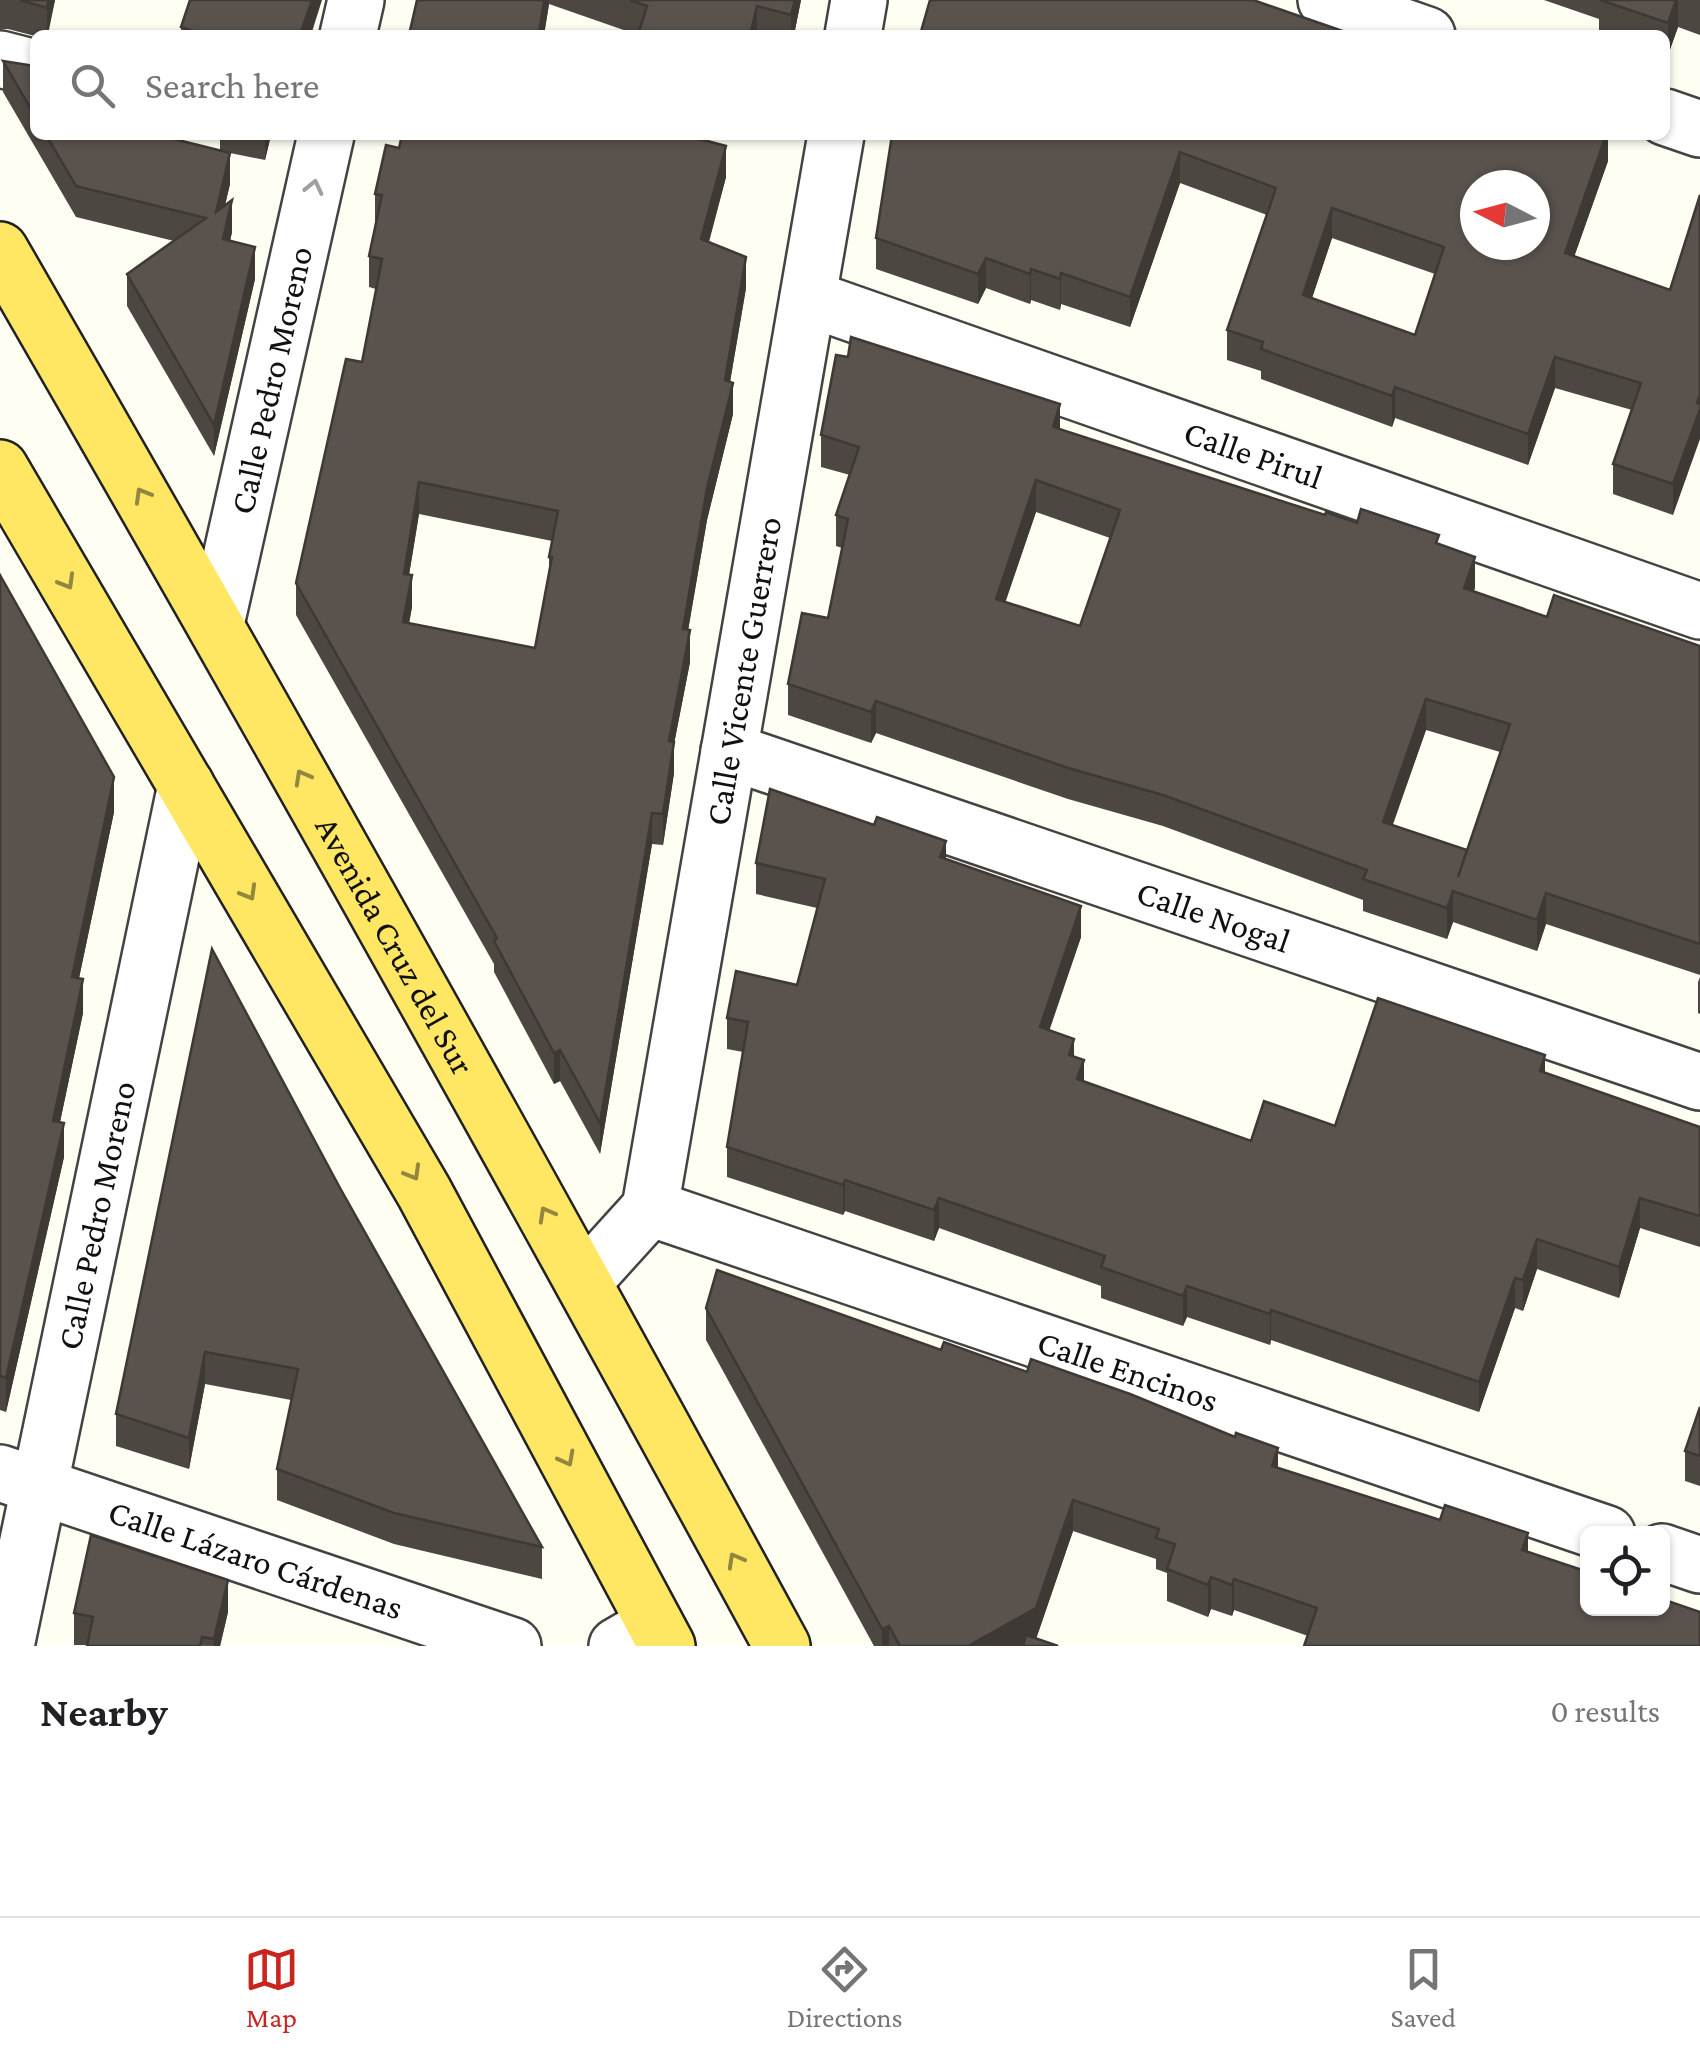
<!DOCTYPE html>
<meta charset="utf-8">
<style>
body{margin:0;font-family:"Crimson Pro",serif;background:#f6f6f6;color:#202124}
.controls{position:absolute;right:30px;bottom:30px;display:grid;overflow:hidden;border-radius:15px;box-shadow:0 2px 8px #0004}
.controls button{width:90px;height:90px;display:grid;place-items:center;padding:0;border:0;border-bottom:2px solid #e0e0e0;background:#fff;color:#202124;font:50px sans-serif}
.compass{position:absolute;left:1460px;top:170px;width:90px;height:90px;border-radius:50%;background:#fff;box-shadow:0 2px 8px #0004;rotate:276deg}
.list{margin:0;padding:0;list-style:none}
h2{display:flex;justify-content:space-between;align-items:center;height:130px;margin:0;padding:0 40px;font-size:42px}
h2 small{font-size:32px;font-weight:400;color:#757577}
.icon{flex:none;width:55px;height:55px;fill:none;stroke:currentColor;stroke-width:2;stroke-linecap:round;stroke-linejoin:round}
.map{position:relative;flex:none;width:1700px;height:1646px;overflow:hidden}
.search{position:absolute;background:#fff;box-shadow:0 2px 8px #0004;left:30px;right:30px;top:30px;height:110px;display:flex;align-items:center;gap:25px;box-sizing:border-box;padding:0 35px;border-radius:15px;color:#757577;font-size:38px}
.sheet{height:270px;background:#fff}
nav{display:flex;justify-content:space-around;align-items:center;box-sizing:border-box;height:140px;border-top:2px solid #e0e0e0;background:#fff;font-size:28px;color:#757577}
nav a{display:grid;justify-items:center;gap:5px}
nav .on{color:#c9251f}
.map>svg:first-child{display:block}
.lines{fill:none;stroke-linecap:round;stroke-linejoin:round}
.minor-casing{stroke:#434343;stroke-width:60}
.major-casing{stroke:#212121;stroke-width:60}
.minor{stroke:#fff;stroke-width:55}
.major{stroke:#ffe663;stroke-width:55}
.wall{fill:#4d4741;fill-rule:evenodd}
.shaded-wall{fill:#3f3935}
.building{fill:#5a524c;stroke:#3f3935;stroke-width:2.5;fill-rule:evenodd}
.oneway{stroke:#9f9f9f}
.oneway2{stroke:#93863e}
.labels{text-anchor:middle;stroke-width:10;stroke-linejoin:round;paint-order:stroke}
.street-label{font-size:35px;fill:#101010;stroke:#fff}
</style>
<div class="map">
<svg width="1700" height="1646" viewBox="0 0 1700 1646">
<rect width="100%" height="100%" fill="#fffef3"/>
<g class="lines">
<g class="minor-casing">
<g id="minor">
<polyline points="1326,0 1427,35"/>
<polyline points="348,35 356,0"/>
<polyline points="853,35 859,0"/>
<polyline points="0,59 35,68"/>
<polyline points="1665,117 1700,129"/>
<path id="s1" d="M808,298l892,313"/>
<path id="s2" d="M216,624l110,-489"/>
<path id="s3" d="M729,751l971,331"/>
<path id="s4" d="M650,1208l186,-1073"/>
<path id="s5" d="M650,1208l957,326"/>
<polyline points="583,1282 650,1208"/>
<path id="s6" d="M0,1473l513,173"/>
<polyline points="1662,1552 1700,1565"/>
<path id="s7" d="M6,1646l180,-861"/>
<polyline points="617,1646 655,1624"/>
</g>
</g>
<g class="major-casing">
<g id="major">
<path id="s8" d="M0,250c267,462 527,927 782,1396"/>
<polyline points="0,468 424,1192 667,1646"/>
</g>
</g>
<use href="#minor" class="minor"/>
<use href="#major" class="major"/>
</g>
<g class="wall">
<polygon points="0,0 55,0 48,35 35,35 35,36 8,29 0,29"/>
<polygon points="417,0 801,0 794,35 638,35 549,4 544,35 409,35"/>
<polygon points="1544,0 1700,0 1700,35 1678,27 1668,55 1665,54 1665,35 1606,35 1599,33 1599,19"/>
<polygon points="181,27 311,35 181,35"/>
<polygon points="3,61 35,66 35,135 158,135 220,150 220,135 271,135 265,160 230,153 230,184 225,205 232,232 230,241 255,279 214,456 127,306 127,274 174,241 76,217 3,92"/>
<path d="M402,135h298l-1,4 27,38 -17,65 37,46 -16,94 3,32 -26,106 -19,110 2,32 -16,82v29l-11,72 -11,-1 -52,310 -40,-73 -6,3 -60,-112v-8l-198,-349v-32l66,-221 14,-73 -7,-2v-31l6,-31v-31l24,-46zM419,514l133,27 -3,16v15l-14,76 -126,-24 3,-17 -3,-32z"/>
<path d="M892,135h716v26l-34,95 96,34 30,-95 -27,320 -60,-21v-30l19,-54 -77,-22 -27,77 -133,-47 -3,9 -131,-48v-8l-34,-11v-30l40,-115 -87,-32 -50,144 -69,-23 -1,6 -29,-10 -1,4 -44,-16 -8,16 -102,-35v-31zM1332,238l103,36 -20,61 -103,-37z"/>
<path d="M1060,429l265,86 114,29 36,44 -2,3 74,26 153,29v329l-154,-51 -9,27 -84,-29 -6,17 -84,-28v-11l-200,-74 -95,-27 -192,-66 -5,10 -83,-28v-31l40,-66 14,-70 -6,-2v-31l14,-40 -29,-8v-32zM1036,512l74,26 -30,88 -75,-24zM1426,730l74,22 -33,98 -75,-25z"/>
<polygon points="0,575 114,812 79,978 83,1013 60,1122 64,1157 6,1412 0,1410"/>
<polygon points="946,859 1081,937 1049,1030 1074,1057 1084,1081 1251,1141 1335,1126 1545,1073 1700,1127 1700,1247 1640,1228 1619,1298 1537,1269 1523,1311 1515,1308 1479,1412 1271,1340 1270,1345 1187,1317 1183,1326 1101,1298 1101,1286 939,1228 934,1241 845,1211 843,1215 727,1177 727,1147 743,1052 727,1049 727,1018 797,985 817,908 756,894 756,863"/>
<polygon points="1700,977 1700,1014 1698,1013 1698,982"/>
<polygon points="340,1188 542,1547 542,1579 394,1544 277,1500 277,1469 291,1400 205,1384 189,1469 116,1446 116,1414"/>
<polygon points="706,1308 1278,1468 1528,1552 1308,1636 1234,1610 1232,1616 1211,1609 1208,1617 1167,1601 1167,1573 1156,1569 1156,1559 1073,1531 1036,1639 1058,1646 874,1646 706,1340"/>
<polygon points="1700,1407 1700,1486 1685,1481 1685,1451"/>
<polygon points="228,1612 220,1646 74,1645 74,1613"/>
</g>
<g class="shaded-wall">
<polygon points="48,0 55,0 47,35 47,8"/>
<polygon points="312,0 322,0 311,35 300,35"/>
<polygon points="544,0 549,0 549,4 544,35 539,35"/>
<polygon points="795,0 801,0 794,35 791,35 791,15"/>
<polygon points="1676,0 1678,0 1678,27 1668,55 1668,23"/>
<polygon points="757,6 757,35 750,35"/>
<polygon points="265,135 271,135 265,160"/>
<polygon points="1606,135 1608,135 1608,161 1565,283 1565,253"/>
<polygon points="726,146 726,177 701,270 701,239"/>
<polygon points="1180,152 1180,183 1130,327 1130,297"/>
<polygon points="230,153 230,184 216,243 216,212"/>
<polygon points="232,200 232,232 223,271 223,239"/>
<polygon points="1332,208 1332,238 1303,325 1303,295"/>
<polygon points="255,247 255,279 214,456 214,425"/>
<polygon points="746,257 746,288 725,411 725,380"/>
<polygon points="986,258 986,288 978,304 978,274"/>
<polygon points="1031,269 1031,300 1030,304 1030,274"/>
<polygon points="1061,273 1061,304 1060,310 1060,279"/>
<polygon points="1555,357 1555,388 1528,465 1528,434"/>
<polygon points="733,383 733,414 707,520 683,660 683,629 707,488"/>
<polygon points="1395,387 1395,418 1392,427 1392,396"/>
<polygon points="1700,394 1700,439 1673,515 1673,484"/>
<polygon points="1060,404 1060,436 1053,427"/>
<polygon points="1036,480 1036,512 996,630 996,599"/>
<polygon points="419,482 419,514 404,605 404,574"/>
<polygon points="1475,557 1475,588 1464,619 1464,588"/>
<polygon points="412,575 412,607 403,653 403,622"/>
<polygon points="690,630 690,662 674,744 674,773 663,845 663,814 669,741"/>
<polygon points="1426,699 1426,730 1383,853 1383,822"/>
<polygon points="876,701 876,733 871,743 871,712"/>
<polygon points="114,777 114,812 72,1011 72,977"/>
<polygon points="652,813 652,844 600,1154 600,1123"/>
<polygon points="946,841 946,871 940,857"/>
<polygon points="1453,891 1453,922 1447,939 1447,908"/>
<polygon points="1546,893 1546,924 1537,951 1537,920"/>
<polygon points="1081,906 1081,937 1040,1058 1040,1027"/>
<polygon points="83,979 83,1013 53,1155 53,1121"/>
<polygon points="1074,1039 1074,1070 1069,1055"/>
<polygon points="560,1050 560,1081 554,1084 554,1053"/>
<polygon points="1545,1055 1545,1086 1540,1071"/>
<polygon points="1084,1060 1084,1091 1077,1079"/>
<polygon points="64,1123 64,1157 6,1412 6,1378"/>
<polygon points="845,1180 845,1211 843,1215 843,1185"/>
<polygon points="939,1198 939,1228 934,1241 934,1210"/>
<polygon points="1640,1198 1640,1228 1619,1298 1619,1267"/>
<polygon points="1537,1239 1537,1269 1523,1311 1523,1280"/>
<polygon points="1515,1278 1515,1308 1479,1412 1479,1382"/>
<polygon points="1187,1286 1187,1317 1183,1326 1183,1296"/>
<polygon points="1271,1310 1271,1340 1270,1345 1270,1314"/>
<polygon points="205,1352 205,1384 189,1469 189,1438"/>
<polygon points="1278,1448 1278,1479 1272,1466"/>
<polygon points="1073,1500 1073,1531 1036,1639 1024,1646 968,1646"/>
<polygon points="1528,1533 1528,1564 1522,1550"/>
<polygon points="1211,1577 1211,1609 1208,1617 1208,1585"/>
<polygon points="1234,1579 1234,1610 1232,1616 1232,1585"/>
<polygon points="228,1580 228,1612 220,1646 214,1646 214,1639"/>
<polygon points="889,1626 889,1646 882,1646 882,1629"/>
</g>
<g class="building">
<polygon points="20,0 48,0 47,8"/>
<polygon points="190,0 312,0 300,35 205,35 181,27"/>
<polygon points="417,0 544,0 539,35 409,35"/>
<polygon points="630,0 795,0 791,15 757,6 750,35 638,35 647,6"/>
<polygon points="930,0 1253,0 1354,35 920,35"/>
<polygon points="1600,0 1676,0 1668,23"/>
<polygon points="3,61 35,66 35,116"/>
<polygon points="46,135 158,135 230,153 216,212 232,200 223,239 255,247 214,425 127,274 206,218 76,186"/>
<path d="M402,135h290v2l34,9 -25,93 45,18 -21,123 8,3 -26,105 -24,141 7,1 -21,111 5,1 -11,72 -11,-1 -52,310 -40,-73 -6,3 -60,-112 3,-3 -201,-355 50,-224 16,3 20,-103 -13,-3 13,-61 -7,-1 11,-49 13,3zM419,482l139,29 -9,46h3l-17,91 -132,-26 9,-47 -8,-1z"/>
<path d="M892,135h714l-41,118 105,37 30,-95v199l-3,9 3,1v5l-27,75 -60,-20 28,-81 -86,-26 -27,77 -133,-47 -3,9 -131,-47 2,-7 -36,-12 49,-142 -96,-36 -50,145 -69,-24 -1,6 -29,-10 -1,5 -44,-16 -8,16 -102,-36zM1475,185h60v60h-60zM1332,208l112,39 -29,88 -112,-40z"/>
<path d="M851,337l209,67 -7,23 272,88 1,-3 31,11 4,-14 78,26 -3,8 39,14 -11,31 83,29 7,-22 146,51v298l-154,-51 -9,27 -84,-29 -6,17 -84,-29 4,-9 -204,-75 -95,-27 -192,-67 -5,11 -83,-28 14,-71 26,5 20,-99 -12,-4 23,-68 -38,-12 15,-80 12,2zM1036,480l84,30 -40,116 -84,-27zM1426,699l84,25 -52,153 9,-27 -84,-28z"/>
<polygon points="0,575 114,777 72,977 83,979 53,1121 64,1123 6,1378 0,1376"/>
<polygon points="770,789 874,825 877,817 946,841 940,857 1081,906 1040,1027 1074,1039 1069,1055 1084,1060 1077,1079 1251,1141 1264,1101 1335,1126 1378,998 1545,1055 1540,1071 1700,1127 1700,1216 1640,1198 1619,1267 1537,1239 1523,1280 1515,1278 1479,1382 1271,1310 1270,1314 1187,1286 1183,1296 1101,1267 1105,1256 939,1198 934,1210 845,1180 843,1185 727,1147 748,1022 727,1018 736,971 797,985 825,879 756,863"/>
<polygon points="212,949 340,1188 542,1547 394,1513 277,1469 298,1369 205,1352 189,1438 116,1414"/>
<polygon points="717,1270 941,1350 944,1342 1027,1372 1031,1359 1130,1394 1235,1437 1236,1433 1278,1448 1272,1466 1440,1520 1445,1505 1528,1533 1522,1550 1588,1572 1588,1608 1662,1608 1662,1599 1700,1612 1700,1646 1304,1646 1317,1608 1234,1579 1232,1585 1211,1577 1208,1585 1167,1569 1175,1544 1156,1538 1159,1529 1073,1500 1036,1608 968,1646 900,1646 889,1626 882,1629 706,1308"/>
<polygon points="1700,1407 1700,1456 1685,1451"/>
<polygon points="91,1535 228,1580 214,1639 202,1637 200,1646 87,1646 93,1617 74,1613"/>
<polygon points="1026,1635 1058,1646 1023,1646"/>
</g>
<defs><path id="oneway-chevron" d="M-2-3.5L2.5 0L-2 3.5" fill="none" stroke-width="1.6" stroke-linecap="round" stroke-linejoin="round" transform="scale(2.5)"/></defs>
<use class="oneway" href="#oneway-chevron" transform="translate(314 187) rotate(-77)"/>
<g class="oneway2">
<use href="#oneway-chevron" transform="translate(142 495) rotate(-120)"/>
<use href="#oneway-chevron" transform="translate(67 582) rotate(60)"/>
<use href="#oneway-chevron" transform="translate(302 777) rotate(-119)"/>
<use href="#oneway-chevron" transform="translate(249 893) rotate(60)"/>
<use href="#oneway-chevron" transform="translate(413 1173) rotate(60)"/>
<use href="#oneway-chevron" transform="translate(546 1214) rotate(-119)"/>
<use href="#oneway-chevron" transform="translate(567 1459) rotate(62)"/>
<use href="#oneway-chevron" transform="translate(735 1560) rotate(-119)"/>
</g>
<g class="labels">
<g class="street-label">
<text dy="12" stroke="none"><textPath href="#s2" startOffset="250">Calle Pedro Moreno</textPath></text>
<text dy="12" stroke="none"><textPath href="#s1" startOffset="472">Calle Pirul</textPath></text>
<text dy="12" stroke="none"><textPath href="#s4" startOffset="545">Calle Vicente Guerrero</textPath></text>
<text dy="12" stroke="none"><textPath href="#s3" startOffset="512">Calle Nogal</textPath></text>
<text dy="12" stroke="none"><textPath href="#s8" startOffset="800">Avenida Cruz del Sur</textPath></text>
<text dy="12" stroke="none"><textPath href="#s7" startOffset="440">Calle Pedro Moreno</textPath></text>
<text dy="12" stroke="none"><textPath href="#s5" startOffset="505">Calle Encinos</textPath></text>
<text dy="12" stroke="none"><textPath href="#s6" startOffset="270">Calle Lázaro Cárdenas</textPath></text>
</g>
</g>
</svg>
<div class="controls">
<button><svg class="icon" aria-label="locate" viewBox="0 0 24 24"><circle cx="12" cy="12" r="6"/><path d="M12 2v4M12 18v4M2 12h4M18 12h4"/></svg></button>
</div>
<svg class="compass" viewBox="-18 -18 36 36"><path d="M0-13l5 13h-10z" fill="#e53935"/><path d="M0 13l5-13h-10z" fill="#757577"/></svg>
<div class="search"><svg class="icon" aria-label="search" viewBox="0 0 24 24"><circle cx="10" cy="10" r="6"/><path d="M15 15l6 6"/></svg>Search here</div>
</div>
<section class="sheet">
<h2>Nearby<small>0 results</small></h2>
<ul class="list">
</ul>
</section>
<nav>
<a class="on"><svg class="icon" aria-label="map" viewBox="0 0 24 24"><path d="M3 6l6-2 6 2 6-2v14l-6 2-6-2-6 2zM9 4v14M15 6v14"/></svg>Map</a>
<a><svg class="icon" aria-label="directions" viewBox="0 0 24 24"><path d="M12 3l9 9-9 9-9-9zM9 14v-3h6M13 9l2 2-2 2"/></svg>Directions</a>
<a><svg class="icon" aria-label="saved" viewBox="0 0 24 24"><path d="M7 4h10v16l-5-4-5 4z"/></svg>Saved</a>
</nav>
